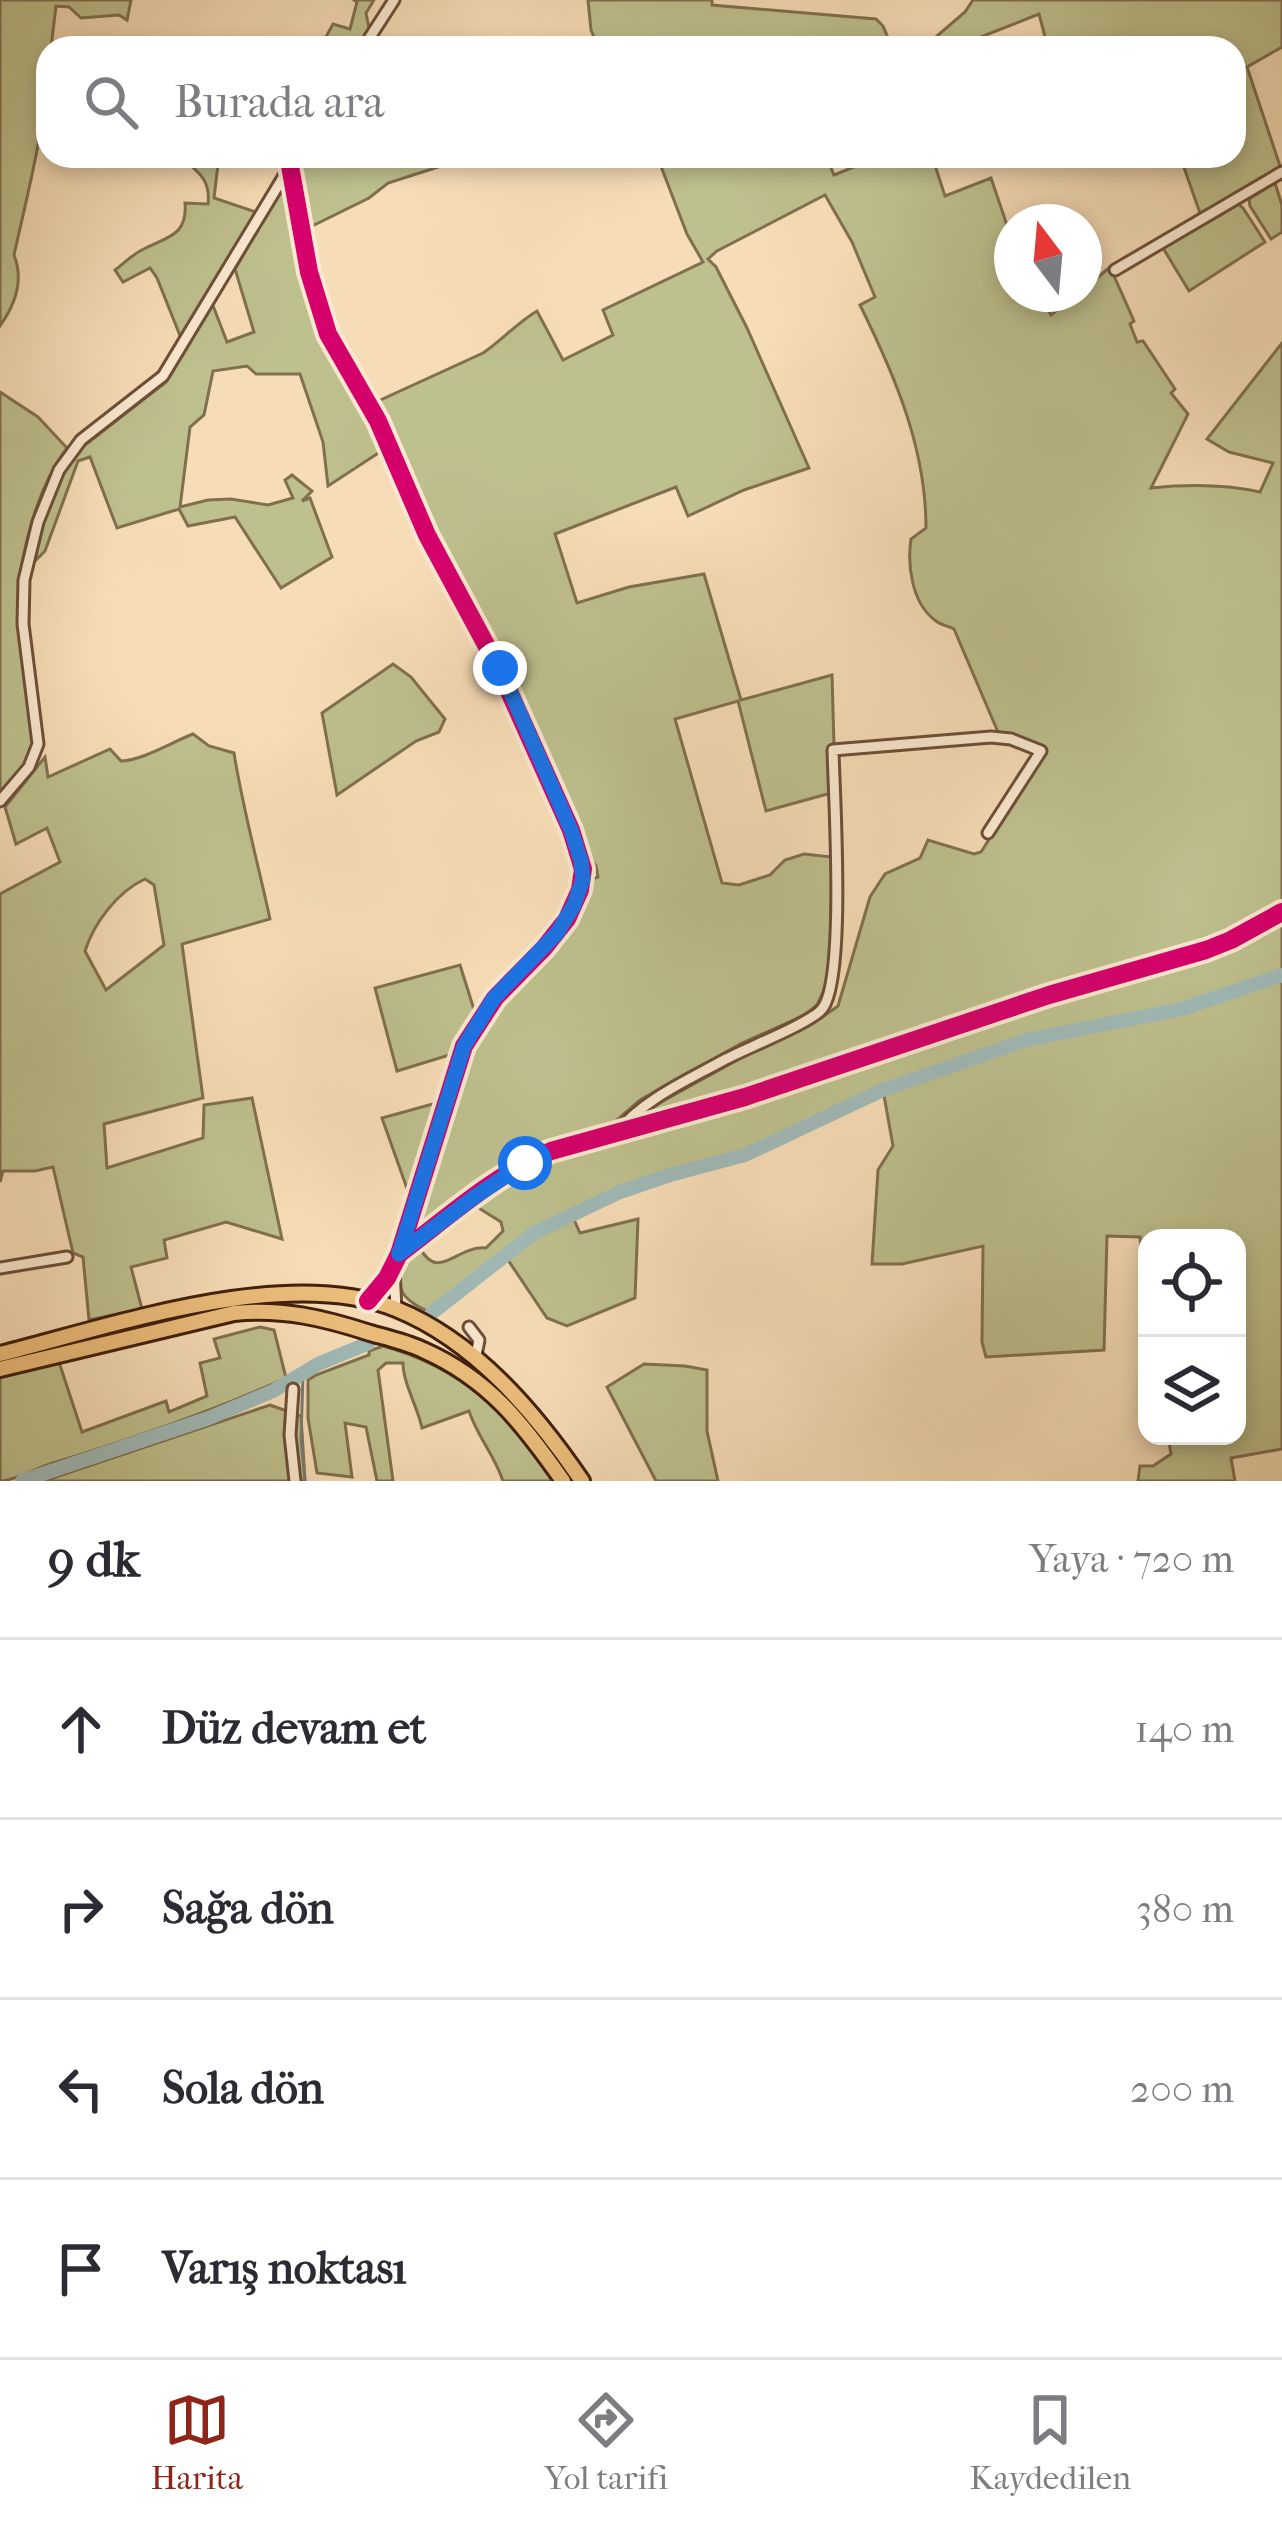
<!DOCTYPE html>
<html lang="tr">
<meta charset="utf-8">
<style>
body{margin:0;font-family:"IM FELL French Canon",serif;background:#f7f7f7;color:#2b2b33}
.controls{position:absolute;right:36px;bottom:36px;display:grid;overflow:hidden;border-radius:24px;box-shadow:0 6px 18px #0003}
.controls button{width:108px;height:108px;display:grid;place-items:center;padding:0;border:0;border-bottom:3px solid #e1e1e2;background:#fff;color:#2b2b33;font:60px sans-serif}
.compass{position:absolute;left:994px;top:204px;width:108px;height:108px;border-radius:50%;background:#fff;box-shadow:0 6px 18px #0003;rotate:344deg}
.stop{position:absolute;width:36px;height:36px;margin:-27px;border:9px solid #1a73e8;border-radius:50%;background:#fff}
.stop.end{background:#1a73e8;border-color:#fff;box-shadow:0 3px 12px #0008}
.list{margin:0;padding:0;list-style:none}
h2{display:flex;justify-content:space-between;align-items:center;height:156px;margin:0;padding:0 48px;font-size:51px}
h2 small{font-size:39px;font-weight:400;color:#7c7c81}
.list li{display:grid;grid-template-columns:78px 1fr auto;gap:36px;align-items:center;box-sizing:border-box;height:180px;padding:0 48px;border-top:3px solid #e1e1e2}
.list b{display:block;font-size:45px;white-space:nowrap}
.list em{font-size:39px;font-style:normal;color:#7c7c81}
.icon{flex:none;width:66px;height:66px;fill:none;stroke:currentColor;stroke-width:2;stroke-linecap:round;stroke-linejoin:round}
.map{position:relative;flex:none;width:1282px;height:1481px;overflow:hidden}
.search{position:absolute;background:#fff;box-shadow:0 6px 18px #0003;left:36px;right:36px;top:36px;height:132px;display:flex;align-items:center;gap:30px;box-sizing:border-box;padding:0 42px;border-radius:36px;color:#7c7c81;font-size:45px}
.sheet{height:876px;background:#fff}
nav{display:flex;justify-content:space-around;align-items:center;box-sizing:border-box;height:168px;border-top:3px solid #e1e1e2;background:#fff;font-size:33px;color:#7c7c81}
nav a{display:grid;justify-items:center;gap:6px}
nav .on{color:#8f2418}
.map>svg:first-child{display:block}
.green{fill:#bec08e;stroke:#80704e;stroke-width:3;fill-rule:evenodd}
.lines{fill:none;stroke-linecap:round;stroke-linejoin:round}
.stream{stroke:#7a7c74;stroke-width:3}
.river{stroke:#a0bab8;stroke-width:14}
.minor-casing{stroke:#6e4f38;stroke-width:15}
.highway-casing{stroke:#41200d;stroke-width:20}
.minor{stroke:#fae9d0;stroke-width:9}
.highway{stroke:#ecbe7c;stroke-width:14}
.cycleway-casing{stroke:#fae9d0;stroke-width:26}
.cycleway{stroke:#d6006c;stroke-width:18}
.route{stroke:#1a73e8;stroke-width:15}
</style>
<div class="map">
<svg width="1282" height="1481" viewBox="0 0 1282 1481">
<rect width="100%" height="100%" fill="#f7ddb7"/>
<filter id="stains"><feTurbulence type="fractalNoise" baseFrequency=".00167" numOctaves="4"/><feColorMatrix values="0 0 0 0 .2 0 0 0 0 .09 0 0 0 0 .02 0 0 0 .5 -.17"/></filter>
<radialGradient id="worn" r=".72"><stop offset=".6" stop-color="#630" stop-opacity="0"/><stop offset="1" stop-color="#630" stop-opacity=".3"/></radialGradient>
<g class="green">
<path d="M0,0h131l-4,20 -8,-5 -38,3 -12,-11 -13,-1 -5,42h-3c0,70 -19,139 -34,207 10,25 1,50 -14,71z"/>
<polygon points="354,0 374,0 366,13 369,28 357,48 320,48 333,24 350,29 357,2"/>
<polygon points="588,0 712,0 712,5 876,19 883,26 889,40 916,48 599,48 591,30"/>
<polygon points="973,0 1282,0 1282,47 1247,67 1281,169 1201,216 1180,156 1234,156 1234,48 1048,48 1039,14 953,48 923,48 965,12"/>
<path d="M180,156h39l-5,42 42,14 -75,126 -24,-60 -7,-10 -27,14 -8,-12c8,-6 16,-14 25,-19 24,-14 48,-13 45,-48l23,1c3,-26 -11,-32 -28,-48z"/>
<path d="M304,156h155l-21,11 -50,16 -19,15 -63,31c-4,-25 -10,-48 -2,-73z"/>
<path d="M657,156h169l8,19 47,-19h51l13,40 46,-18 21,62v54h27l12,21 26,-21h7v-5l26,-22 24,54 -4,3 7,18 6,-1 32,48 -4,4 17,21 -37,74c38,-4 72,-4 109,4l13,-29 -44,-11 -22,-13 75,-96v563l-48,28 -21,8 -204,62 -309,102 -66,18 20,-18 114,-63 53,-25 17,-12 32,-109 15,-23 35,-16 8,-18 46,14 7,-2 57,-89 7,-15 -47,-16 -44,-103c-6,-3 -13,-4 -18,-8 -24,-17 -29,-55 -25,-82l15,-11c0,-80 -31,-152 -66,-223l15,-8 -23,-55 -27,-47 -108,56 -9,8 8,8 31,61 62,140 -65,22 -56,26 -12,-29 -121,47 22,69 52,-16 75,-13 37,126 91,-25 2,70 -4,2 1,46 -65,18 -28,-110 -63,18 47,164 17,2 31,-10 15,-15 19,-6 28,3 -2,105 -6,28 -7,15 -12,10 -63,28 -102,57 -30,26 -14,7 -31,8 -31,12 -120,81 5,-25 46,-148 19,-40 19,-24 49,-45 14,-19 26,-54 6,-2 -2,-11 -11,-16 -80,-181 -69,-127 -62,-139 109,-50c19,-13 34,-30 54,-42l26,49 50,-25 -10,-25 100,-48 -16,-28z"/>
<polygon points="1275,183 1282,205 1282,232 1271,239 1250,206 1249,199"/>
<polygon points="282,187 286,187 288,190 311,301 327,342 386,448 328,486 323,442 300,374 256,374 247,366 213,371 204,415 190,427 180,507 208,500 231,499 268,505 293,498 285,480 292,475 312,491 302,501 310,498 332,557 281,588 235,517 188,526 179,509 117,528 90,457 78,461 45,551 31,565 50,502 64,471 76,452 166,382 212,303 227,342 254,332 235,269"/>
<polygon points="1238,204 1243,208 1265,242 1189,291 1163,248"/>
<path d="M0,392l38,25 29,31c-35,47 -54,129 -48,187 4,34 19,79 13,112 -4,18 -21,32 -32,46z"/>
<polygon points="393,664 411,677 445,719 439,732 416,741 337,795 322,713"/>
<path d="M193,734l16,12 25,7c9,57 24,110 36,166l-88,25 21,154 -99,26 3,44 96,-30 1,-33 48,-7 30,141 -56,-17 -62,18 3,18 -36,9 11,42 -53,11 -6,-63 -10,-4 -20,-86 -18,4h-32l-3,11v-288l60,-32 -13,-34 -31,16 -11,-37 40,-50 3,20 62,-28 11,12c20,0 51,-19 72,-27zM145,879l9,6 10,60 -58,45 -21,-39c9,-28 32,-59 60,-72z"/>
<path d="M1282,919v530l-51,9 4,23h-97l2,-15h13l18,-12 -3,-18h69v-198h-90v74l-7,-75 -33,-1 -3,114 -118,7 -4,-15 1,-96 -81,18h-30l6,-94 15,-24 -10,-56 -138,65 -75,20 -50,17 -48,23 8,18 58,-14 -3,79 -68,28 -20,-8 -41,-61 -74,56c-40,-16 -42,-37 -13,-67 19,38 37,-1 67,2l17,-17 -2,-9 -27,-17 64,-45 155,-41 305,-103 214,-61z"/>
<polygon points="460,965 476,1016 459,1052 397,1071 375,988"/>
<polygon points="440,1102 410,1197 382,1118"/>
<path d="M260,1327l14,3 12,48c-75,34 -154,61 -233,85 -17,5 -35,17 -53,18v-104l59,-15 23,70 84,-31 3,11 38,-16 -7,-33 20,-5 -6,-19z"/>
<path d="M383,1346c83,23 122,67 171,135h-51c-8,-25 -26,-45 -34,-70l-47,17c-4,-20 -19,-45 -19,-65h-17l-8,7 15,111h-16l-11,-54 -21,-4 7,54 -35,-4 -9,-55v-38l8,-5 53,-20v-4z"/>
<polygon points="644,1364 685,1366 707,1370 707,1431 718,1481 656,1481 607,1387"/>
<polygon points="270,1405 301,1416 305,1481 44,1481"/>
</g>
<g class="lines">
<polyline class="stream" points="303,1374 301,1439 305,1481"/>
<g class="river">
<polyline points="432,1313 534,1233 620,1192 670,1175 745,1155 883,1090 1026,1040 1182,1009 1282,975"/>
<polyline points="22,1481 209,1418 273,1391 318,1364 369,1343"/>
</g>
<g class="minor-casing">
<g id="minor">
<polyline points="363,48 394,0"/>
<polyline points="290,166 309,272 328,334 378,421 427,535 499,669 571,830 583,869 580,890 567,919 544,948 495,998 464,1046 399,1254 387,1278 368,1301"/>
<polyline points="1115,270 1282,172"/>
<polyline points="0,801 29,767 38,744 23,624 24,580 38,522 59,470 81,440 163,376 296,156"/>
<path d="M616,1133c28,-34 70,-52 108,-73 20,-11 87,-37 98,-51 24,-29 12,-213 11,-259l158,-13 20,2 30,12 -53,82"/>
<path d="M399,1254c48,-36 96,-80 152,-103l194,-54 304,-102 157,-45 25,-10 51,-28"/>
<polyline points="0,1268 67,1257"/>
<polyline points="394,1269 396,1309"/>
<polyline points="469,1327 479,1340 475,1360"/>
<polyline points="293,1389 290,1435 295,1481"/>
</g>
</g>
<g class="highway-casing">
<g id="highway">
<path d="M0,1354c112,-28 285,-89 396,-45 79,32 139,103 186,172"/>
<path d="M0,1369l234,-56c48,-5 90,5 136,20 18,5 36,9 53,17 66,29 100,74 140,131"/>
</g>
</g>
<use href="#minor" class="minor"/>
<use href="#highway" class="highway"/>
<g class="cycleway-casing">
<g id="cycleway">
<polyline points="290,166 309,272 328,334 378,421 427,535 499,669 571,830 583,869 580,890 567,919 544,948 495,998 464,1046 399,1254 387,1278 368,1301"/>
<path d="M399,1254c48,-36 96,-80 152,-103l194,-54 304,-102 157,-45 25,-10 51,-28"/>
</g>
</g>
<use href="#cycleway" class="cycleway"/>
</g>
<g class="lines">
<polyline class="route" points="500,668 571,830 581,861 583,879 574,905 557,933 494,998 464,1046 399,1254 473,1198 525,1163"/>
</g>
<rect width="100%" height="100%" filter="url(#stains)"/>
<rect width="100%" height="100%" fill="url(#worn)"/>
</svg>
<div class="controls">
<button><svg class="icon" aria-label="locate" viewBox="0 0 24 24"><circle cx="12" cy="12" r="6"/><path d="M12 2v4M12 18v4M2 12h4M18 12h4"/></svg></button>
<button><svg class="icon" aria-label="layers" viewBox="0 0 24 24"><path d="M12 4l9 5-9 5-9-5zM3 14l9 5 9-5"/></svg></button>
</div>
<svg class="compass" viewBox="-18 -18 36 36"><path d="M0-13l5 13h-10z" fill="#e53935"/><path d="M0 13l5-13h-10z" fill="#7c7c81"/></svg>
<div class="stop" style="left:525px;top:1163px"></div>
<div class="stop end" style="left:500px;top:668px"></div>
<div class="search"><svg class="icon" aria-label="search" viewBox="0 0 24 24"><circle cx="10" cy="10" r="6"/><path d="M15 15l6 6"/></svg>Burada ara</div>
</div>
<section class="sheet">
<h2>9 dk<small>Yaya · 720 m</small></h2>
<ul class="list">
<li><svg class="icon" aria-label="ahead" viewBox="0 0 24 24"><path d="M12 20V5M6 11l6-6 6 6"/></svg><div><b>Düz devam et</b></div><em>140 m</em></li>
<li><svg class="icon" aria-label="right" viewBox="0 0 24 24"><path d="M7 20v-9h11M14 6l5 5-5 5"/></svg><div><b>Sağa dön</b></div><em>380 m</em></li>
<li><svg class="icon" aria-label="left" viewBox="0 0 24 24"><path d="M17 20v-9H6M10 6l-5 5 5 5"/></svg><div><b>Sola dön</b></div><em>200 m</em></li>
<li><svg class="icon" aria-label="arrive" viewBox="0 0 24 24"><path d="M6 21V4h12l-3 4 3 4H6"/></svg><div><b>Varış noktası</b></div></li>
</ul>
</section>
<nav>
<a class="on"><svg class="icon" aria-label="map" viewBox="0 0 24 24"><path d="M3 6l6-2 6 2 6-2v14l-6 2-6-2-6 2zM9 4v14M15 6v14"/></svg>Harita</a>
<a><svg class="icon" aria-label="directions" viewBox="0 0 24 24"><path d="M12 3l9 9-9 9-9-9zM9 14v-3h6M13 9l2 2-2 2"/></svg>Yol tarifi</a>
<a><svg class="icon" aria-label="saved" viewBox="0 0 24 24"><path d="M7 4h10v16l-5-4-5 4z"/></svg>Kaydedilen</a>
</nav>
